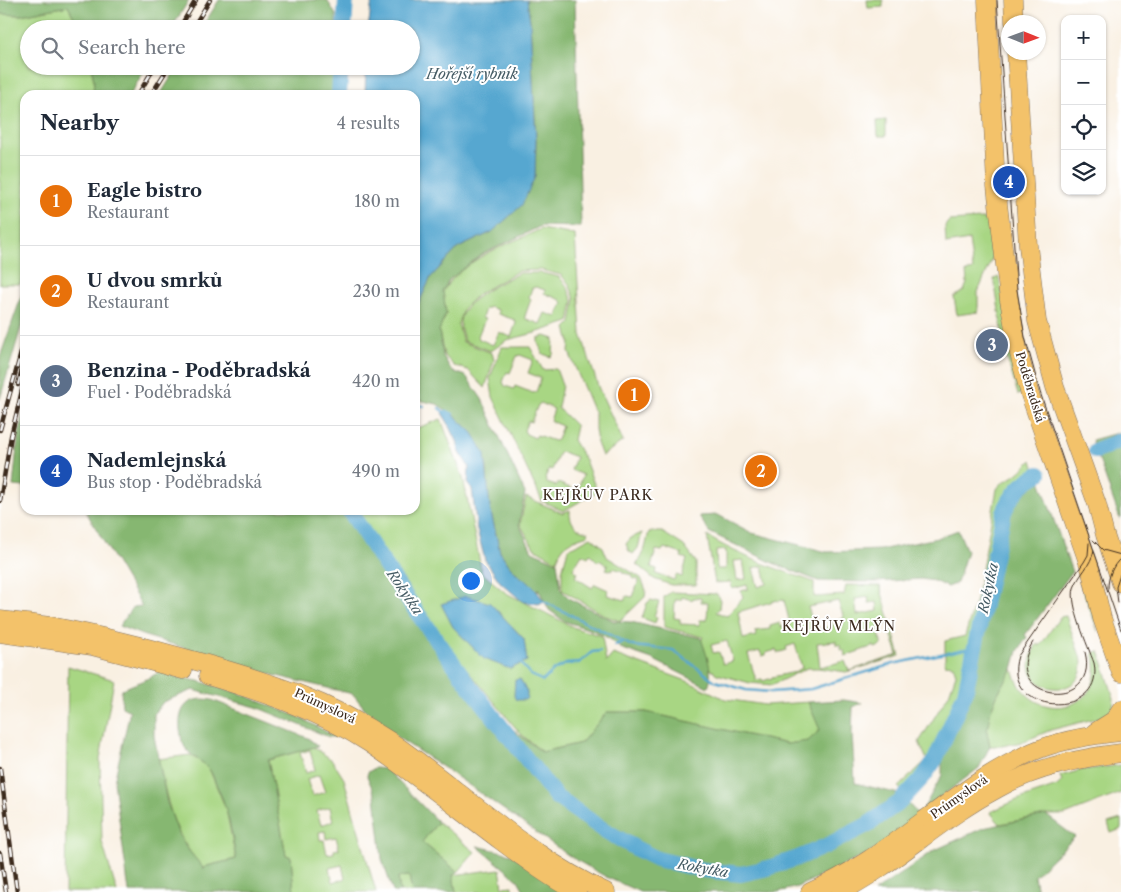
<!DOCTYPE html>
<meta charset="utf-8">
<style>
body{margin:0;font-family:"Libre Caslon Text",serif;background:#f2f2f3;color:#1f2937}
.controls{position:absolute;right:15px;top:15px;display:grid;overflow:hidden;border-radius:10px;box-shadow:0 1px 4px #0004}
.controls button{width:45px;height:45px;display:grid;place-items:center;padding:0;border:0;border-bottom:1px solid #e0e1e3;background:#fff;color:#1f2937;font:25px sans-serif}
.compass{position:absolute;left:1001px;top:15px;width:45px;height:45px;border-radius:50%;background:#fff;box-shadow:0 1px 4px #0004;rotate:91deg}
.you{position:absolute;left:470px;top:580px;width:18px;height:18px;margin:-12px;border:4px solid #fff;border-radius:50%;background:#1a73e8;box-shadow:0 0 0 8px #1a73e833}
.badge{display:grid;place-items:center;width:32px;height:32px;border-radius:50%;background:#0b8043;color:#fff;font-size:16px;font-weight:700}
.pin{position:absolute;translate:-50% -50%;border:2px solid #fff;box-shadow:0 1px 5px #0006}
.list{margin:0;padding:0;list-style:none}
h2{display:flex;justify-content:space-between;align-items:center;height:65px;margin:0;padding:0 20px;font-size:21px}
h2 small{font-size:16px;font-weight:400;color:#747a83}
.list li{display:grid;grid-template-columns:32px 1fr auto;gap:15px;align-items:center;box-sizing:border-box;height:90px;padding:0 20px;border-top:1px solid #e0e1e3}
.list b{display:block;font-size:19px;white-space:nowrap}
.list p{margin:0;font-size:16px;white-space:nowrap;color:#747a83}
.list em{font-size:16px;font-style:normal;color:#747a83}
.icon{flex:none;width:28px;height:28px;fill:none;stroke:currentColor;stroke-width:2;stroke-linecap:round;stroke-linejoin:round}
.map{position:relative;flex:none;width:1121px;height:892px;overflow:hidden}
.search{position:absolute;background:#fff;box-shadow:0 1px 4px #0004;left:20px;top:20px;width:400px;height:55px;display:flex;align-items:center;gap:12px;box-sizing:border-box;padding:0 18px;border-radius:28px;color:#747a83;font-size:19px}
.panel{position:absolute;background:#fff;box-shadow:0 1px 4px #0004;left:20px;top:90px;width:400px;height:425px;border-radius:15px}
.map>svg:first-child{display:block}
.green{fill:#a8d683;stroke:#728050;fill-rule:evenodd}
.forest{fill:#86b771;stroke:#607048}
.water{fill:#56a7d0;stroke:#486877}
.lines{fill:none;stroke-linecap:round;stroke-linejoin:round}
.stream{stroke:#56a7d0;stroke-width:2.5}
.river{stroke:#56a7d0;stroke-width:16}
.primary-casing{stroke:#7e6f63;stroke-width:19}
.primary{stroke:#f3c26a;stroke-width:18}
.tram{stroke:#3b2a1e;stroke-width:1}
.rail-casing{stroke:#3b2a1e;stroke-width:4.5}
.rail{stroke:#fff;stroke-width:2.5;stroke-dasharray:8;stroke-linecap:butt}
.labels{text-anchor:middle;stroke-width:4;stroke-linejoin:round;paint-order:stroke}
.street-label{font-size:12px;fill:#3b2a1e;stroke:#fff}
.water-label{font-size:14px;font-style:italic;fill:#465c65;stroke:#fff}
.neighbourhood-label{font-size:14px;letter-spacing:1px;fill:#3b2a1e;stroke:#fff}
</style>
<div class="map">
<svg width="1121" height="892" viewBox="0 0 1121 892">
<rect width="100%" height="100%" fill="#fff"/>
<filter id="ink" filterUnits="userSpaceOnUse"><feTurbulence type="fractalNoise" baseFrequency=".02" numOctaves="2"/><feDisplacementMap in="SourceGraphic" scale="10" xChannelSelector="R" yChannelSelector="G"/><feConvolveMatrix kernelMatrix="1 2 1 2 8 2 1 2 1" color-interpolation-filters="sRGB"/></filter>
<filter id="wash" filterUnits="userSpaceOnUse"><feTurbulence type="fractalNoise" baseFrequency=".0096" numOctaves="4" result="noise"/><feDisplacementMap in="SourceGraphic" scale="20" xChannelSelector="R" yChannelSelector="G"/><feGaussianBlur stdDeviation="1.12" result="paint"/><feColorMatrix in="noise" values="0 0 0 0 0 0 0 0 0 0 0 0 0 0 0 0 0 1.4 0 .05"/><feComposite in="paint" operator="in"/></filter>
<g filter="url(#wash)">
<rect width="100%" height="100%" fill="#f9f0e2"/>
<g class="green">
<polygon points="867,0 883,0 883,7 868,8"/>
<polygon points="68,6 80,29 29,29 29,66 91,66 94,81 93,95 25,95 25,268 20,284 0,284 0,14 21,15"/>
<polygon points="886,120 886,136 878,136 877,121"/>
<polygon points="982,219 989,220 992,223 998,246 978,292 978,312 957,315 954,297 964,291 967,283 966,272 973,270 969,240 946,244 945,226 949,221"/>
<path d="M541,229l34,6 6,99 18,55 24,52 -21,15 -5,-13 -2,-14v-14l-26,-63 1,-10 -4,-14 5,-5 4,-24 -6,-15 -8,-9 -20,-5 -23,1 -40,23 -15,15 -5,15 5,18 29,11 2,7 -9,28 -17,-18 -14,-4 -10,-11 -5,-24 7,-18 -3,-22c21,-33 64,-46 98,-62z"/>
<path d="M519,273h23l17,4 8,9 6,15 -4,21 -34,11 -28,7 -16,11 -27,-10c-1,-6 -4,-13 -4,-19 2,-23 41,-39 59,-49zM536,287l9,3 -1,3 17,7 2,3 -6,14 -12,-4 -5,11 -14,-5 -1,-3 6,-17 -2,-2 3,-9zM490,307l8,3v4l17,6 1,3 -5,14 -12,-5 -6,13 -14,-6 -1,-3 7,-17 -3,-1 3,-9z"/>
<polygon points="999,277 1023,393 1018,395 1006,355 994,279"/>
<polygon points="545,336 554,339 553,355 551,357 543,354 538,343 538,338"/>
<path d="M502,347h28l13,23 13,-1 6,16 -4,23 18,18 -3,14 12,20 12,32 -34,19 -21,-10 -49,-104 -3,-19zM520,355l13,5 -5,13 13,5 -5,14 -3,1 -18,-7 -1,3 -9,-3 -2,-4 4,-10 3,1 7,-17zM541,403l13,6 -4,12 12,5 -5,14 -3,1 -17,-6 -2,3 -9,-4 -2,-4 4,-9 3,1 7,-17zM562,452l14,5 -5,13 12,5 -5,13 -3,2 -17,-7 -2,3 -9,-3 -2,-5 4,-9 3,1 7,-17z"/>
<path d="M441,419l22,59 19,95 24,20 69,35 27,8 4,26 7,-8 74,27 38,18 40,6 43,-3 13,28 -13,11 -21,3 -141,-32h-39l-26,31 -39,9 -22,-19 -69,-83 -95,-140h59v-81zM490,603l34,36 2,22z"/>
<path d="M1032,460l3,10 -15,9 -12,18 -11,24 -23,117 -10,41 -26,69 -10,20 -25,23 -5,-4 29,-27 -8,-18 30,-48 7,-20 -3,-9 -8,-1v-23l20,-5 12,-40 20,-107c6,-9 11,-8 20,-15 5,-4 10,-9 15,-14z"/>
<path d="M526,497l36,16 8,-3c-1,13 6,19 18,22v3c-15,5 -27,8 -31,26l-23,-13 -14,-24z"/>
<path d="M649,532h13l22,14 12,16v23h-25l-17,-6 -18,-15c9,-7 10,-22 13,-32zM664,548l18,6 -1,3 6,2 -5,18 -6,-2 -2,5 -18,-6 1,-5 -6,-2 5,-17 6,1z"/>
<polygon points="642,533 638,548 633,554 629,551 626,544 631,538"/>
<path d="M707,536c34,21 70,33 107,46v15l30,-2 2,-10 34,1 20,70 -54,16 -28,-4h-11l-35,17 -22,-2 -33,-9 -24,-17 10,-20 -39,-10v-30l7,-5 46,2 3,6 -1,9 -3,3 11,4 16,-19 -2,-6 7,-2 -1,-4 -15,4 -1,-7 -16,1zM726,550v19h-9l-1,-18zM743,560l3,19 -9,1 -3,-19zM763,566l4,18 -9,3 -5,-19zM682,597l10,3 1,-2h8v4h7l-1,18h-7v5l-20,-1v-5l-6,-1 1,-18h6zM868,597l1,6 8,-1 1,9 -21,4 -2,-16zM777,600l1,1 6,-1 6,24 -9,3 -1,-4 -10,3v3l-15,2 1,5 -13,3 -5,-27zM838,601l6,17 -12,4 1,4 -18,4 -7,-23zM888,623l10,32 -49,16 -4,-10 -25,6 -3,-24 19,-2v4h4l1,5h3l1,6 29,-10 1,2 7,-3 -3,-12h1l-2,-7zM727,641l6,20 -10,3 -4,-12 -6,1 -2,-8zM795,644l7,24 -6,3v1l-24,5v1l-9,3 -1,-2 -6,1 -8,-26 12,-3 2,5 4,-1v-2l10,-3 1,3 10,-3 -1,-3z"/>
<path d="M591,537l12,10 4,10 34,21 5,12 -1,7 -25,24 -14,-5 -44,-26v-19l6,-22zM582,554l6,3 2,-3 8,8 1,-2 9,6 -2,3 6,2 1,-3 10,3v2l10,2 -1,3 7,2 -6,17 -6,-1 -2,4 -18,-5 1,-5 -13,-6 -3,4 -17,-11 3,-4 -5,-4z"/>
<polygon points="1086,575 1098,632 1080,582"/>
<polygon points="651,600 659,602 654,616 657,618 655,623 642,618 647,603"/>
<path d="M1066,616l14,40h1c11,49 -75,40 -44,-12l3,2 20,-29z"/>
<path d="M1099,651l15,47 -1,10 -8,8 -54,14 -29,12 -20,4h-12c-1,-5 -3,-11 -3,-16 -1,-22 15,-43 26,-61 14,59 97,45 80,-16z"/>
<polygon points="68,666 114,680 100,759 102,842 117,892 65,892"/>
<path d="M314,747l18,13 12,19 32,113h-82l-3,-35 -5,-2 -18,-95zM310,750l5,20 -9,3 -6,-20zM319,775l6,17 -13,4 -5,-17zM330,807l3,14 -12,4 -4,-14zM325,831l1,8 10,-2 3,12 -5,1v3l-7,1 -3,-14h-4l-1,-8zM342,865l3,14 -12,3 -4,-14z"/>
<path d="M190,755l18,11 18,43 10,50 -29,7 -3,3c-32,-34 -36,-67 -46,-110z"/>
<polygon points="1121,765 1121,793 1065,815 1046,815 1000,824 990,812 1017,800 1057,786 1062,781 1060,776 1082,770"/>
<polygon points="1121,819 1121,829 1111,833 1108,823"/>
<polygon points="438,822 475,852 458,872 422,842"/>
<polygon points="500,869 503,887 512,886 512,892 456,892 453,875"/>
<polygon points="409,876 412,892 400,892 398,877"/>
</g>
<g class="forest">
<polygon points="0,0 189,0 171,29 80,29 68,6 21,15 0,14"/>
<polygon points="219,0 327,0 336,15 336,29 201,29"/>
<path d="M527,0h48l6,227 -40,-1 -60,29 -32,25 -6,11 3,22 -7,18 4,25 9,15 14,5 16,23 43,94 -6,31 13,27 25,11 4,28 9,9 44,22 17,1 70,16c4,13 14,36 7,49l-56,-28 -32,-11 -10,-9 -13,-7 -33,-11 -15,-11 -11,-22v3l-20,-16 -9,-10 -9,-13 -10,-44 -3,-23v-19l-32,-50 -18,-12 -19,-4c1,-15 -3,-26 -3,-41l3,-3 -3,-9v-36l16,-34 27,-29 34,-16 43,-55 1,-37 -6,-119z"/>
<polygon points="91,66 147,66 130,95 93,95 94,81"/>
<polygon points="178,66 336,66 335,95 160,95"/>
<polygon points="25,286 25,314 0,399 0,357"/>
<polygon points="25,407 25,487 13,486 18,438"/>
<polygon points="1121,432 1121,518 1120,519 1092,440"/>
<polygon points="1040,480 1072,572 1025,635 1027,637 1018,651 1013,669 998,693 990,713 987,732 990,746 979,768 922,811 942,775 942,761 963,707 977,658 1008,519 1017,500"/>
<polygon points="85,510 342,510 421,629 462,686 469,695 542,752 581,743 607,712 646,712 787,744 808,741 820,730 808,702 844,700 862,703 853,707 852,734 855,783 899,794 920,816 870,853 797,887 778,892 640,892 608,878 571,857 446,769 377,724 353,694 273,675 142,635 119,626 133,607 142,606"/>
<polygon points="718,515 752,533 827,552 880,550 937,538 958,530 967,551 957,583 947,587 934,581 921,579 875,582 818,581 773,563 709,532 699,516"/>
<path d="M161,670l15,7 22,4 41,12 60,24 37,20h-7l-73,-30 -63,-17 -30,12 -9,12v22l13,66 12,33 7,12 18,22 3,-3 29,-7c-3,-16 -5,-34 -10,-49 -3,-13 -10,-24 -14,-36 -7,-15 -24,-15 -30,-33 -1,-3 -1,-8 -2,-11 -2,-24 9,-34 32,-30l96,38 10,8 -50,14 18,95 5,2 3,35h-165l-15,-110 16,-71 -8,-4 -1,-17c13,-7 29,-10 40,-20z"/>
<polygon points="375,768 386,769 438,822 422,842 458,872 453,875 456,892 412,892 409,876 398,877 400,892 393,892 382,859 375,795 367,776 368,772"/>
<polygon points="1046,815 1075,837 1034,876 1037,892 874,892 935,850 983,828"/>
<polygon points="477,846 511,854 568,892 525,892 518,880"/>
</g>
<g class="water">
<polygon points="372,0 527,0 530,21 536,140 535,177 522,205 492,232 458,248 431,277 415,311 415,95 365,95 366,66 411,66 411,29 368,29"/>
<polygon points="447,411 455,416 473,433 485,454 490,508 500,552 509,565 518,575 532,585 544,601 539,604 523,602 500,582 485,560 477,530 472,489 468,483 469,467 459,451 457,441 447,421 442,413"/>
<polygon points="466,596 490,603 524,639 527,661 510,669 484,659 453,627 441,604"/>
<polygon points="520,679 527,692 527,698 525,700 516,700 514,696 515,680"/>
</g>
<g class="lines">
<g class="stream">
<polyline points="415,405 424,406"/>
<polyline points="439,408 444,412 447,411 453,414"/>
<polyline points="543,601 632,646 673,650 715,681 746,690 771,692 811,689 893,664 975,647"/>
<polyline points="615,645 623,642"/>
<polyline points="521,664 531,675 543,681 554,670 566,664 579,663 592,652 600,651"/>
</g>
<g class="river">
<polyline points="344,29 346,0"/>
<polyline points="339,95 341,66"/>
<polyline points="1096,451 1121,440"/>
<path d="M349,510l52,80 65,91 90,116 48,33 33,19 20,10 46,11 38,4 27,-6 30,-10 28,-12 41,-21 33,-23 24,-26 11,-16 30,-67 39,-181c8,-18 17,-29 35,-38"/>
</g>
</g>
</g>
<g filter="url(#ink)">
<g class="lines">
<g class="primary-casing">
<g id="primary">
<polyline points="987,0 996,186 1009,300 1018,350 1030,395 1090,568 1102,618 1121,673"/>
<polyline points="1013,0 1014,22"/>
<polyline points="1016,52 1028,246 1037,321 1055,387 1097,504 1105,535 1121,583"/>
<path d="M0,620c19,2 38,4 56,7 47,9 94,21 140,34 71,20 132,39 194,80 72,49 137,115 216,151"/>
<polyline points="0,633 92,646 183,670"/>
<path d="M208,676c56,17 112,35 161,67 46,31 88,65 132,98 24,18 49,37 76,51"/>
<polyline points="1095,732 1114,720 1121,709"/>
<path d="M810,892c81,-35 141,-104 222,-140 28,-12 59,-17 89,-20"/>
<path d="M841,892c55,-29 101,-74 156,-103 37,-21 82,-31 124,-36"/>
</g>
</g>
<use href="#primary" class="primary"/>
<g class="tram">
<polyline points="997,0 1017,290 1025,337 1040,392 1121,630"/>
<polyline points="1093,540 1103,550 1121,555"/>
<path d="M1089,543l-1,12 -4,7 -66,94c-19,60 88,65 76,7 -6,-17 -25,-59 -20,-75 5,-14 17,-22 20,-38"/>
<path d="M1108,588c0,-11 4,-22 13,-30"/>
<polyline points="1118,603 1116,587 1121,572"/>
<path d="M1033,642c-37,58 68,72 52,10"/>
</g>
<g class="rail-casing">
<g id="rail">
<polyline points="179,29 196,0"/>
<polyline points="192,29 210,0"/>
<polyline points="138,95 155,66"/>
<polyline points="151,95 169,66"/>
<polyline points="18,385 25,358"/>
<polyline points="0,430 25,338"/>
<polyline points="0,501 11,436 25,378"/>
<polyline points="0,768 17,892"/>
<polyline points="0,853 6,892"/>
</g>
</g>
<use href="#rail" class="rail"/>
</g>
</g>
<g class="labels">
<g class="street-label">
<text transform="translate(1030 387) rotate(73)" y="4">Poděbradská</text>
<text transform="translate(325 706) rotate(25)" y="4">Průmyslová</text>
<text transform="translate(959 797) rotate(-35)" y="4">Průmyslová</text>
</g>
<g class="water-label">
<text x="472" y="79">Hořejší rybník</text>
<text transform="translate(988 588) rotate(-78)" y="5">Rokytka</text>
<text transform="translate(405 592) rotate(56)" y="5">Rokytka</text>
<text transform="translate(703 868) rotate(10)" y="5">Rokytka</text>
</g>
<g class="neighbourhood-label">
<text x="598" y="500">KEJŘŮV PARK</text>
<text x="839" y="631">KEJŘŮV MLÝN</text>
</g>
</g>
</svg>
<div class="controls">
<button>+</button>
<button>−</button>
<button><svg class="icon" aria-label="locate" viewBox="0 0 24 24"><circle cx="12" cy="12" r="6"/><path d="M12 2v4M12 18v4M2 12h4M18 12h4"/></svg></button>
<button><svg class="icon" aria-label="layers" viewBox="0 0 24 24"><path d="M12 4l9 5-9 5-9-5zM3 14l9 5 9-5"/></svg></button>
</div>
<svg class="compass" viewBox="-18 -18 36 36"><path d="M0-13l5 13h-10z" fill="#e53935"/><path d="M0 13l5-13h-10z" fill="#747a83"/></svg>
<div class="you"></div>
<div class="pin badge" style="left:634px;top:395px;background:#e8710a">1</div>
<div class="pin badge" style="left:761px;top:471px;background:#e8710a">2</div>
<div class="pin badge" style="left:992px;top:345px;background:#5c6f8a">3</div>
<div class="pin badge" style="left:1009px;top:182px;background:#1a4fb4">4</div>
<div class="search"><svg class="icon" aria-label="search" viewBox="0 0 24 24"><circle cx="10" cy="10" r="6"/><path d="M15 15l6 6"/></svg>Search here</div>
<section class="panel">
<h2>Nearby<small>4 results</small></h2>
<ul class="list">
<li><span class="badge" style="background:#e8710a">1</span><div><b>Eagle bistro</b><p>Restaurant</p></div><em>180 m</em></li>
<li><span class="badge" style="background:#e8710a">2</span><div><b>U dvou smrků</b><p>Restaurant</p></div><em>230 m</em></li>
<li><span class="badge" style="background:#5c6f8a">3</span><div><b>Benzina - Poděbradská</b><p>Fuel · Poděbradská</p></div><em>420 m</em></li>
<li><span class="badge" style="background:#1a4fb4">4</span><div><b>Nademlejnská</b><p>Bus stop · Poděbradská</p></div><em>490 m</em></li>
</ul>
</section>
</div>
